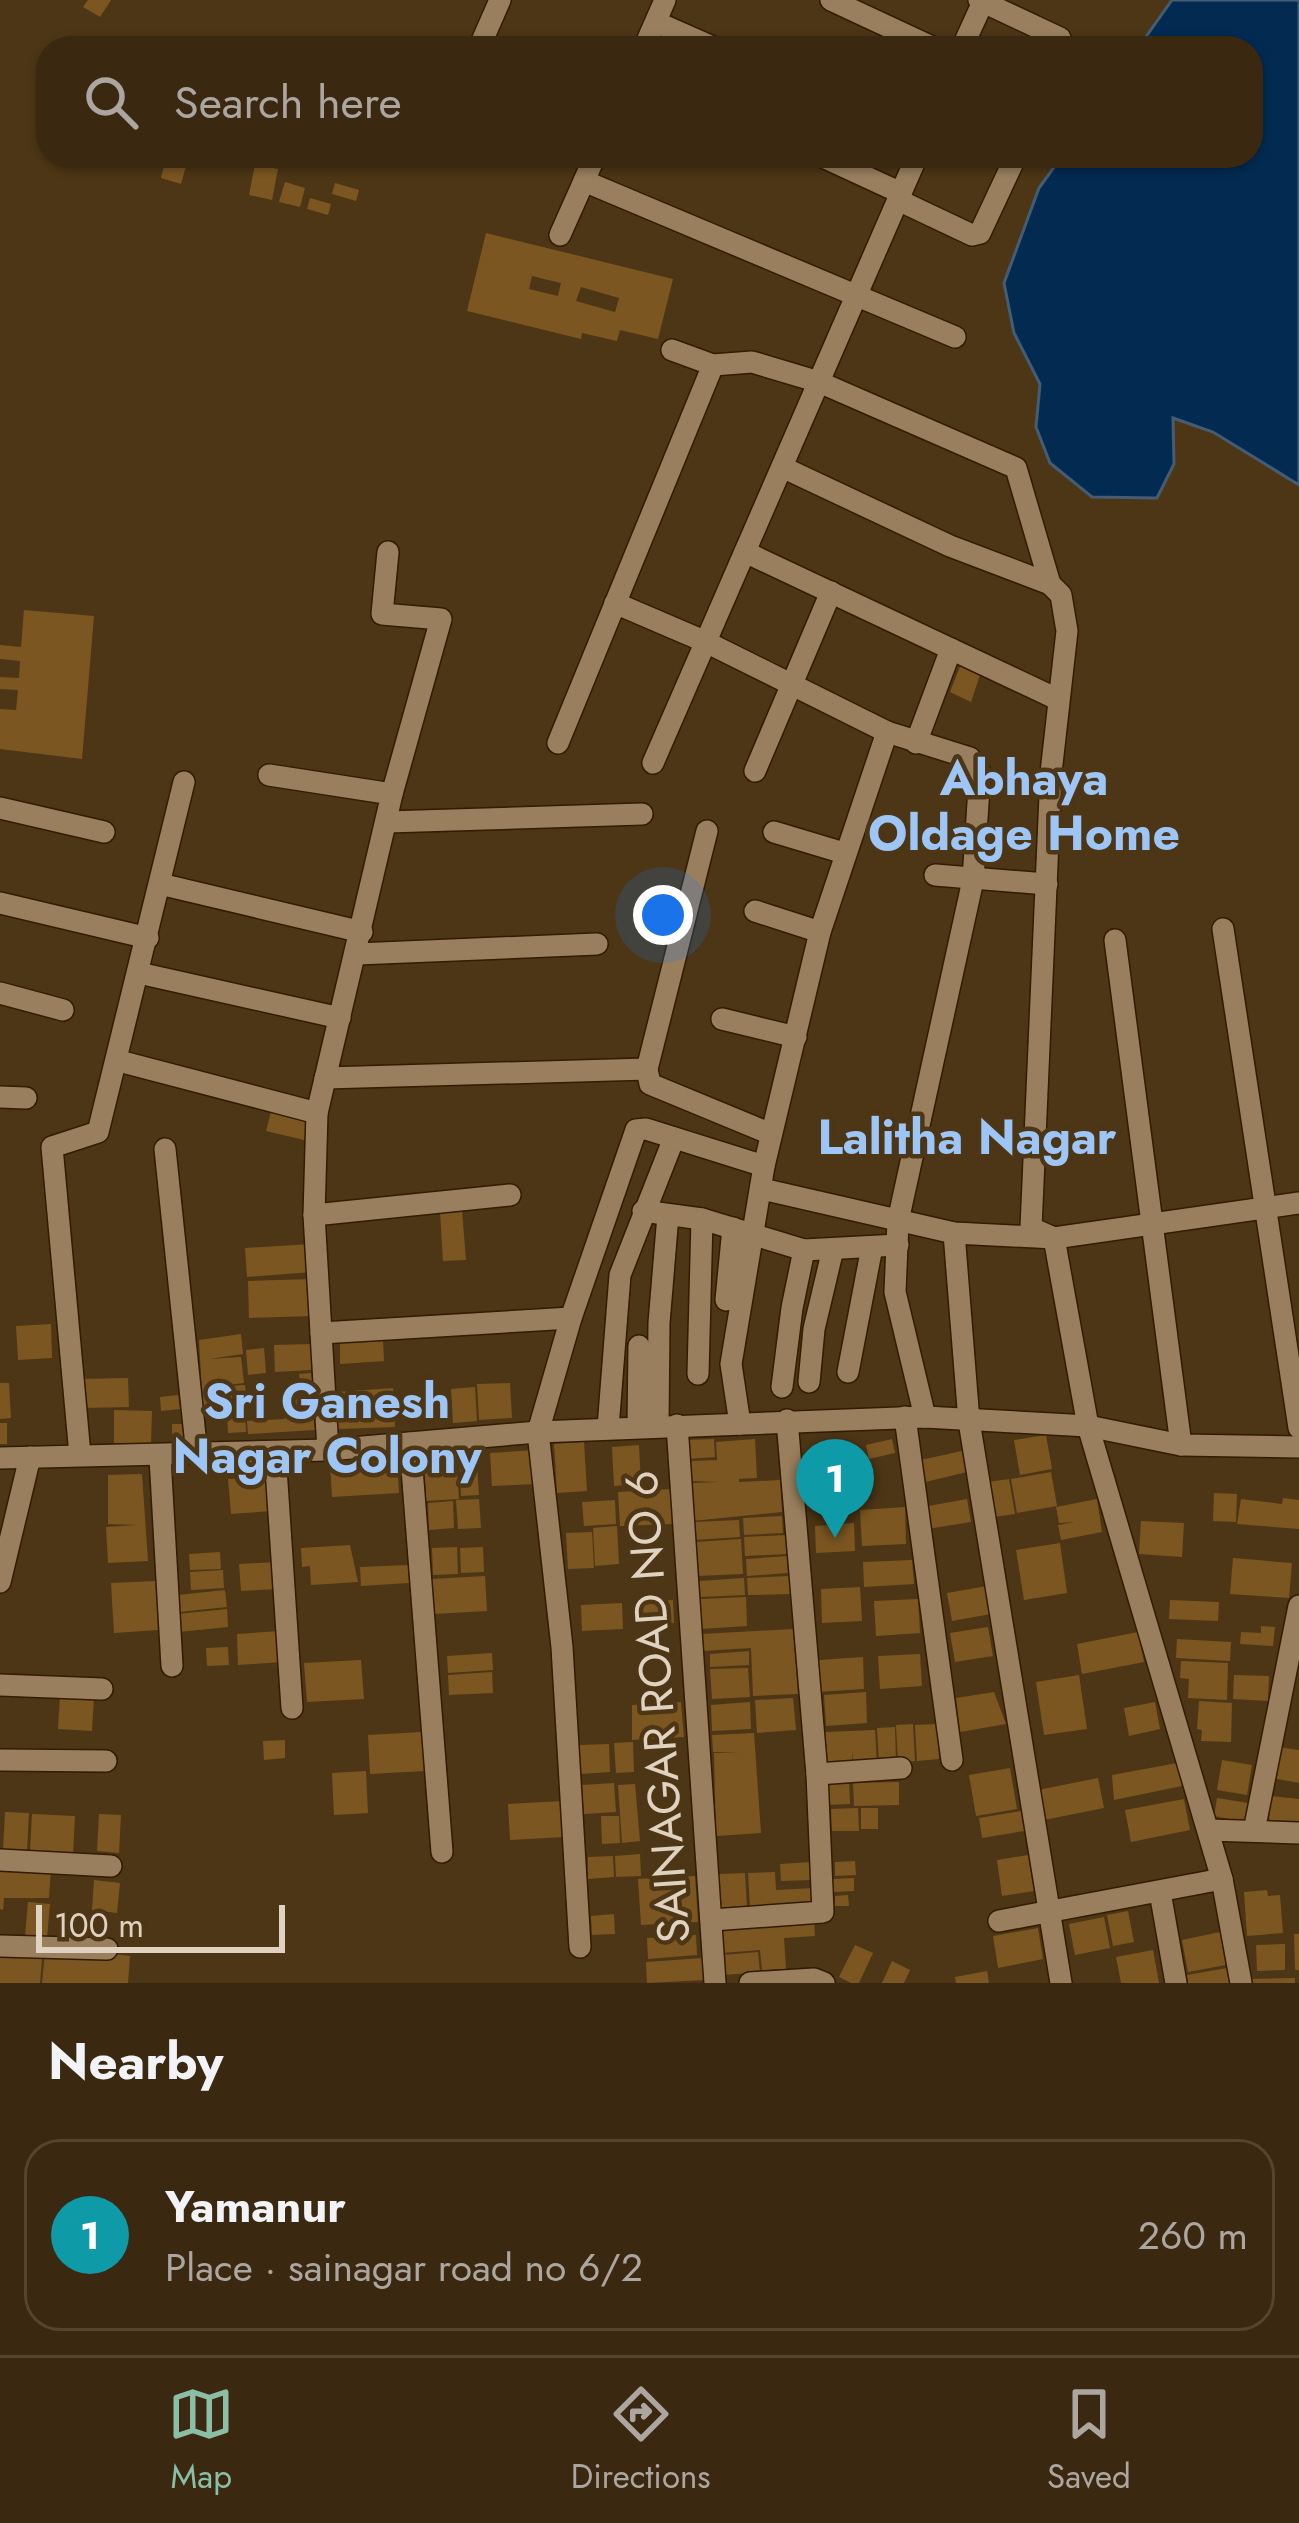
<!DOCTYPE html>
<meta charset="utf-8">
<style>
body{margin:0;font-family:Jost,sans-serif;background:#413019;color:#f1f3f6}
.scale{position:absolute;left:36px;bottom:30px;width:249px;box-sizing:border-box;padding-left:12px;border:6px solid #e0d2c0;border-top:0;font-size:33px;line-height:42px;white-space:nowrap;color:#e0d2c0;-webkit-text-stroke:9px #4d3615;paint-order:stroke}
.you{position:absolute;left:663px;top:915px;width:42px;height:42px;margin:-30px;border:9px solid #fff;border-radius:50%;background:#1a73e8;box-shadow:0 0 0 18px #1a73e833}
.badge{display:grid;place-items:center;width:78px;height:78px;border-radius:50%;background:#8abfa5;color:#fff;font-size:39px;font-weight:700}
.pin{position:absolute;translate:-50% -99px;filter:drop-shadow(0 3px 6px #0008)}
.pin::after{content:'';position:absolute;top:63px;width:42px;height:36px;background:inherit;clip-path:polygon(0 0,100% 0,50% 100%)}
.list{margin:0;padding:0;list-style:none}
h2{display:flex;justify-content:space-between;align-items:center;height:156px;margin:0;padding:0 48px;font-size:51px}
h2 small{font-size:39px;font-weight:400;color:#aba69f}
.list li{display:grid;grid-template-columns:78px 1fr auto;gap:36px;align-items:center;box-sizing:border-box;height:192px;margin:0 24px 24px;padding:0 24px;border:3px solid #544430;border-radius:36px}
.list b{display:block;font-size:45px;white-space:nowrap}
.list p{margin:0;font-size:39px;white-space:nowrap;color:#aba69f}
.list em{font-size:39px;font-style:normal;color:#aba69f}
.icon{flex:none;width:66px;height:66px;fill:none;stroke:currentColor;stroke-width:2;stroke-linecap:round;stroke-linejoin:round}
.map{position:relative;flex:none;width:1299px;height:1983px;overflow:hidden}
.search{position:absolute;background:#3a2810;box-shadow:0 3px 9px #0004;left:36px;right:36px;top:36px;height:132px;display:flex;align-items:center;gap:30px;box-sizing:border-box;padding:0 42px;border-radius:36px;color:#aba69f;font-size:45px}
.sheet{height:372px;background:#3a2810}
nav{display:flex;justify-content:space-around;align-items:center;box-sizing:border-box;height:168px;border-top:3px solid #544430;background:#3a2810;font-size:33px;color:#aba69f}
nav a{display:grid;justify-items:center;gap:6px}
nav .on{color:#8abfa5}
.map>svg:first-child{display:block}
.water{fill:#032a51;stroke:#455c72;stroke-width:3}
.building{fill:#7b5621;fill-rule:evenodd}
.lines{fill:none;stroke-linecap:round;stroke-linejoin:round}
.street-casing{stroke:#321c00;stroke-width:24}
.street{stroke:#9a7f5e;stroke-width:21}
.labels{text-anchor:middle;stroke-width:9;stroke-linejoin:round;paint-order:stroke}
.street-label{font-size:45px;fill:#e0d2c0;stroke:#4d3615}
.neighbourhood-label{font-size:48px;font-weight:bold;fill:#9dc5f5;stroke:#4d3615}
</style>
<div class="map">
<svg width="1299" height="1983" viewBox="0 0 1299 1983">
<rect width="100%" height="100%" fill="#4d3615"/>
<polygon class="water" points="1172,0 1299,0 1299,485 1213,432 1173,418 1174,464 1157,498 1092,497 1050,463 1036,427 1040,384 1014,333 1004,283 1039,188 1062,156 1251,156 1251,48 1138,48"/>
<g class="building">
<polygon points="88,0 111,0 100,17 83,7"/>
<polygon points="165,161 186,166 181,184 161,178"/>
<polygon points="255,164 278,169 272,200 249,195"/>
<polygon points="285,182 305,188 300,207 279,202"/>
<polygon points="335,183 359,190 356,201 332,194"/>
<polygon points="310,198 331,204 328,215 307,209"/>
<path d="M486,233l187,46 -15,60 -38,-9 -3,11 -35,-8 -1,6 -114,-28zM532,276l29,7 -3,13 -29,-7zM581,287l38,11 -4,14 -39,-11z"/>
<polygon points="24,610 94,616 82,759 0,749 0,709 16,710 18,690 0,689 0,677 19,678 20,661 0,659 0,645 21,647"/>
<polygon points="962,661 981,672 971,702 950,692"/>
<polygon points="272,1108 309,1118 304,1140 266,1131"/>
<polygon points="462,1210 466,1260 443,1261 440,1212"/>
<polygon points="311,1244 312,1272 247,1277 245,1248"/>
<polygon points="312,1279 313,1316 249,1318 248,1281"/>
<polygon points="51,1324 52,1358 18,1360 16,1326"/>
<polygon points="241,1334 243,1354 209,1359 241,1357 244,1383 209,1387 245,1385 247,1406 203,1410 199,1340"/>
<polygon points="383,1338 384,1361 340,1364 340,1342"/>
<polygon points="311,1344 312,1370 275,1372 274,1345"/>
<polygon points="264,1348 266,1373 248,1375 246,1350"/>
<polygon points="311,1373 314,1394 302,1395 299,1374"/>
<polygon points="128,1378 129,1407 83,1408 82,1379"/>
<polygon points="0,1383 9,1383 11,1418 0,1419"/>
<polygon points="510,1383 512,1418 479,1420 477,1384"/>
<polygon points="475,1387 477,1421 453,1423 451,1389"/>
<polygon points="393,1388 395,1427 338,1429 337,1392"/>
<polygon points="178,1395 180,1409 161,1411 160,1397"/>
<polygon points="311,1398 315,1430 248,1434 247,1421 285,1419 282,1401"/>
<polygon points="114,1410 152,1411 151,1443 114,1443"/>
<polygon points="245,1413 246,1432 228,1433 227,1414"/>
<rect x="0" y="1423" width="7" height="21"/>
<rect x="172" y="1424" width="12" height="16"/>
<polygon points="1046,1435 1052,1469 1020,1475 1014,1440"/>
<polygon points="714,1439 715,1457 688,1459 687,1440"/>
<polygon points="755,1439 757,1478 739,1479 739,1482 780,1480 782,1512 692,1521 690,1483 719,1482 691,1481 690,1461 717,1460 716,1442"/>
<polygon points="892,1439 895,1453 869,1459 866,1445"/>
<polygon points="584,1442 587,1491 557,1493 554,1444"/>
<polygon points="639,1445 641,1484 614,1486 612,1447"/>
<polygon points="476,1449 479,1495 461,1496 459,1450"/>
<polygon points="535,1450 537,1484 492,1486 490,1453"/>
<polygon points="456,1451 459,1499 426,1501 424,1453"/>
<polygon points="962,1451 967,1472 921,1483 916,1461"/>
<polygon points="397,1460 399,1493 332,1497 330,1464"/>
<polygon points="1051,1472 1057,1506 1017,1513 1011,1479"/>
<polygon points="142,1474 148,1561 108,1563 106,1527 136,1525 108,1524 108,1475"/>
<polygon points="269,1477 271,1511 231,1514 228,1479"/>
<polygon points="1009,1479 1015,1514 994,1517 988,1482"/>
<polygon points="671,1489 673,1524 620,1526 618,1492"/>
<polygon points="1214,1493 1237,1494 1236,1522 1213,1521"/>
<polygon points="1283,1498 1299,1500 1299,1529 1237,1524 1241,1499 1282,1504"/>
<polygon points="479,1499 481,1528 458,1529 456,1500"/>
<polygon points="967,1499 971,1522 927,1529 923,1507"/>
<polygon points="1097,1499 1102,1532 1061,1540 1058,1525 1074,1522 1059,1523 1056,1507"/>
<polygon points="615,1500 616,1524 584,1526 582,1502"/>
<polygon points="453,1501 454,1528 429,1530 428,1503"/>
<polygon points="905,1507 906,1544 862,1546 860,1510"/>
<polygon points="782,1516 783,1533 744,1535 743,1518"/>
<polygon points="739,1520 740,1537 695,1540 694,1522"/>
<polygon points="1141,1521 1184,1523 1182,1557 1139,1554"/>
<polygon points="854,1523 855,1551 816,1553 815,1526"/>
<polygon points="617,1526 619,1564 595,1566 593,1528"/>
<polygon points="592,1532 594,1568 568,1569 566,1533"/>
<polygon points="786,1535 787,1554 745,1556 744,1537"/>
<polygon points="741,1539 743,1574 697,1576 695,1542"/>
<polygon points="1060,1543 1067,1593 1024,1600 1016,1550"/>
<polygon points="350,1545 358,1582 311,1585 310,1566 302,1567 301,1548"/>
<polygon points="457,1547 458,1574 433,1575 432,1548"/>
<polygon points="483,1547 484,1572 461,1573 460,1548"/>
<polygon points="220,1552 221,1569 190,1570 189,1554"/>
<polygon points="787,1556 788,1573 747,1576 746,1559"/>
<polygon points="1233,1558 1292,1563 1289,1598 1230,1594"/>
<polygon points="912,1560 914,1584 864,1587 863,1562"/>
<polygon points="275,1562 277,1589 241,1591 239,1564"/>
<polygon points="408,1565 409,1583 361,1586 360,1567"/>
<polygon points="223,1570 224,1588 191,1590 190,1572"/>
<polygon points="485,1576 487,1611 434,1614 432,1579"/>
<polygon points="790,1576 791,1594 748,1595 747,1578"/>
<polygon points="744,1578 745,1595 700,1597 699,1581"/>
<polygon points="156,1581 158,1630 114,1633 111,1583"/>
<polygon points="987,1586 991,1614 952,1621 947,1593"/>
<polygon points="860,1587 862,1621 822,1623 821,1589"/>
<polygon points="225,1590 227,1607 179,1612 178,1595"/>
<polygon points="746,1597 747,1626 701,1629 700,1599"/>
<polygon points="918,1599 920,1633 876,1636 874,1601"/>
<polygon points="673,1600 674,1623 634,1626 633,1602"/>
<polygon points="1170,1600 1219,1602 1218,1621 1169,1619"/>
<polygon points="622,1603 623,1629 582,1631 581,1605"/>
<polygon points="227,1609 228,1627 179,1632 177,1614"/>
<polygon points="1261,1626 1275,1627 1273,1646 1240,1644 1241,1632 1261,1633"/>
<polygon points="988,1627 993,1656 955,1662 950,1633"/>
<polygon points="793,1629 798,1694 753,1696 751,1648 703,1651 702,1634"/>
<polygon points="280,1631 282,1662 238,1665 237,1634"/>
<polygon points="1138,1632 1144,1662 1082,1674 1077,1644"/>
<polygon points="1177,1639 1231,1642 1230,1661 1176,1658"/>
<polygon points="228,1647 229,1665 207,1666 206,1648"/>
<polygon points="749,1651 749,1665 710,1667 710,1654"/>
<polygon points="492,1653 493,1670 448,1673 447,1656"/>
<polygon points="920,1654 922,1686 880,1689 878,1656"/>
<polygon points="863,1657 864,1689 817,1692 819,1660"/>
<polygon points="361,1660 364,1699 307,1702 304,1663"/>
<polygon points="1181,1661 1228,1663 1227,1700 1188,1698 1189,1679 1180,1678"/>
<polygon points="748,1668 750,1697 712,1699 710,1669"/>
<polygon points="492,1672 493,1693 449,1695 448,1675"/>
<polygon points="1079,1675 1087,1729 1044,1735 1036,1682"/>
<polygon points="1234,1675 1269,1676 1268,1701 1233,1699"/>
<polygon points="866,1692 867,1723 826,1726 824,1695"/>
<polygon points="994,1692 1006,1724 960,1732 956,1698"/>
<polygon points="60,1695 94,1697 92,1731 58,1729"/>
<polygon points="793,1698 796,1730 757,1733 755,1700"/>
<polygon points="1199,1701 1232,1703 1231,1742 1201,1741 1202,1730 1197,1729"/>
<polygon points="681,1702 684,1737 632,1740 632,1705"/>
<polygon points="750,1702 751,1729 712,1731 711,1705"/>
<polygon points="1155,1702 1160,1729 1129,1736 1124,1708"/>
<polygon points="913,1724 915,1761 898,1762 896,1725"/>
<polygon points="937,1724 939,1759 917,1761 915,1725"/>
<polygon points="895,1727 896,1763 879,1764 877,1728"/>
<polygon points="875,1730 877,1764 854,1765 852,1750 853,1768 827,1769 825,1732"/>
<polygon points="422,1732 425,1771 370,1774 368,1735"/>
<polygon points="754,1733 761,1833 716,1836 714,1753 740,1752 713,1752 712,1735"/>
<polygon points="285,1740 285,1758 264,1760 263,1741"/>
<polygon points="633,1742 634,1772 616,1773 614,1743"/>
<polygon points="609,1744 610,1772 580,1774 579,1745"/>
<polygon points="1277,1747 1299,1750 1299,1783 1272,1778"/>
<polygon points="1222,1760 1252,1765 1247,1795 1217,1790"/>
<polygon points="1177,1763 1182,1786 1114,1800 1112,1775"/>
<polygon points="1010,1768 1017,1809 976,1816 969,1775"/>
<polygon points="366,1771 368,1813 334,1815 332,1773"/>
<polygon points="1098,1778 1104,1808 1044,1820 1038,1790"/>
<polygon points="849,1780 850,1804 827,1805 826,1781"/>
<polygon points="899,1782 899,1805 854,1806 853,1783"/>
<polygon points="614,1783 616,1812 584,1814 582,1785"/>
<polygon points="635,1784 640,1841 622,1843 618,1785"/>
<polygon points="1271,1796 1299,1799 1299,1822 1269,1820"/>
<polygon points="1217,1798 1248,1803 1245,1822 1214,1816"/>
<polygon points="1184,1799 1190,1830 1131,1842 1125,1810"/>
<polygon points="562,1801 564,1837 510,1840 508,1804"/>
<polygon points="858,1808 859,1831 832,1831 831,1809"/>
<rect x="861" y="1808" width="17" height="21"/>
<polygon points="1021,1811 1024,1831 982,1838 979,1818"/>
<polygon points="5,1812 29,1813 27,1850 3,1849"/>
<polygon points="32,1814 75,1816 73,1854 30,1852"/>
<polygon points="99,1814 121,1815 119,1853 97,1851"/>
<polygon points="601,1816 619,1816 620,1843 602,1844"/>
<polygon points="640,1854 641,1876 616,1877 615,1856"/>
<polygon points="1028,1855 1034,1891 1002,1896 997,1860"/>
<polygon points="613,1856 614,1877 588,1879 588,1857"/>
<polygon points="855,1861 856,1875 835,1876 835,1862"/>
<polygon points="811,1862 812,1880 781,1881 780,1864"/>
<polygon points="8,1867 51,1868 49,1898 4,1898 3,1910 0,1909 0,1871 7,1872"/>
<polygon points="775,1872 776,1890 814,1888 815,1905 750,1908 748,1873"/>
<polygon points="745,1873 747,1907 720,1908 718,1874"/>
<polygon points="695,1876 698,1922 641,1925 638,1879"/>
<polygon points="854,1878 854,1891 834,1892 833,1879"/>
<polygon points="94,1880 120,1883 117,1913 92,1910"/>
<polygon points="1267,1890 1268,1896 1280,1895 1283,1933 1247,1936 1244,1892"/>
<polygon points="848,1895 849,1906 835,1906 835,1896"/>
<polygon points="28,1902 50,1904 47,1938 25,1936"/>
<polygon points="1128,1911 1134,1942 1113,1946 1107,1915"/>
<polygon points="614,1914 615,1934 592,1935 591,1916"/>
<polygon points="1104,1917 1110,1948 1075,1955 1069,1924"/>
<polygon points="814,1920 815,1936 784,1938 786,1969 762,1970 760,1950 722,1953 720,1930"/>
<polygon points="1038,1928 1043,1959 998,1968 993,1936"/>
<polygon points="1220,1932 1226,1965 1188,1972 1182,1940"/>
<polygon points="1294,1934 1299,1934 1299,1970 1295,1970"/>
<polygon points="696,1935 697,1955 648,1959 647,1938"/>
<polygon points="1285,1944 1285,1970 1257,1971 1256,1945"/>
<polygon points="855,1945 873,1953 859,1983 851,1983 839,1977"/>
<polygon points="1153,1950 1159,1983 1121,1983 1116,1957"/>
<polygon points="45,1952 106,1960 107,1953 130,1956 128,1983 42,1983"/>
<polygon points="758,1952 760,1972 724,1975 722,1955"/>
<polygon points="0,1955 42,1959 40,1983 0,1983"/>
<polygon points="703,1958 704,1980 647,1983 646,1962"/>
<polygon points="892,1961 910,1970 904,1983 882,1983"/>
<polygon points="1227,1968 1230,1983 1188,1983 1187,1975"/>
<polygon points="987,1971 989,1983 956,1983 955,1977"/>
<polygon points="1295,1978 1295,1983 1246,1983 1246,1979"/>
</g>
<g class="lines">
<g class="street-casing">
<g id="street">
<polyline points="831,0 934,48"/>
<polyline points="979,0 1060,38"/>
<polyline points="656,22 715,48"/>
<polyline points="479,48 500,0"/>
<polyline points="644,48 665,0"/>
<polyline points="962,48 983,2"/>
<polyline points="595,156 584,181 955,337"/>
<polyline points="821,156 901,193"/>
<polyline points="898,200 972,235 980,233 1016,156"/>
<polyline points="560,235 584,181"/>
<polyline points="672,350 713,365 752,362 819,382 1016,468 1050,584"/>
<polyline points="782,467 950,546 1050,584 1061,595 1067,631 1051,773 1031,1228 1054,1238"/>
<polyline points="388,552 382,614 441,619 392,794"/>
<polyline points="745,552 1057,699"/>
<polyline points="615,603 706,642 887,732 970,758 980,772 973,880 898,1221 895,1292 925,1417"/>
<polyline points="558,743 713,365"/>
<polyline points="916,743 951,649"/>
<polyline points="653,763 917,156"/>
<polyline points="755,771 831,592"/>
<polyline points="269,775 392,794 317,1113 314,1215 328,1450"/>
<polyline points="0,808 104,832"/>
<polyline points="387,822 642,814"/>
<polyline points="707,831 647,1069 650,1084 771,1134"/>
<polyline points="774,832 844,853"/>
<polyline points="935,875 1047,884"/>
<polyline points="160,884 362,932"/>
<polyline points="0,903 148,938"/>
<polyline points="755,911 820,932"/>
<polyline points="1223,929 1299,1428"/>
<polyline points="1115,940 1181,1445"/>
<polyline points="357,954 597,944"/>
<polyline points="139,973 340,1018"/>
<polyline points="0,993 63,1010"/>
<polyline points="722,1019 796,1037"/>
<polyline points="119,1061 317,1113"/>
<polyline points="325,1078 647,1069"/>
<polyline points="0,1097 26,1098"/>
<polyline points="165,1149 197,1455"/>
<polyline points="762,1189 954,1233 1054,1238 1299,1203"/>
<polyline points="643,1211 702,1219 804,1250 898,1245"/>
<polyline points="314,1215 510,1195"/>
<polyline points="954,1233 969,1421 1061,1983"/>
<polyline points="1054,1238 1088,1426 1222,1879 1241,1983"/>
<polyline points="726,1300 733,1228"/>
<polyline points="321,1333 571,1318"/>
<polyline points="848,1372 872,1247"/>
<polyline points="698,1374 702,1219"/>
<polyline points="809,1382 814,1329 833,1249"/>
<polyline points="782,1387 792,1308 804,1250"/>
<polyline points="905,1417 952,1760"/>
<polyline points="740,1424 731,1364 764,1166 820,932 887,732"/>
<polyline points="677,1425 715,1983"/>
<polyline points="658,1426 659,1323 668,1215"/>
<polyline points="638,1427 639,1346"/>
<polyline points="608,1428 620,1275 674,1138"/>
<polyline points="410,1443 442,1852"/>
<polyline points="275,1453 292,1708"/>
<polyline points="80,1455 52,1147 98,1132 184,782"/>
<polyline points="160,1457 172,1666"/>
<polyline points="0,1458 328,1450 538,1432 925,1417 1088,1426 1181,1445 1299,1447"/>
<polyline points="0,1582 30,1457"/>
<polyline points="0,1685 102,1689"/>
<polyline points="0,1760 106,1761"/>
<polyline points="817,1774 901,1768"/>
<polyline points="1208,1830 1299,1833"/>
<polyline points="1254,1831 1299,1606"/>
<polyline points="0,1860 111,1866"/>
<polyline points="1160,1892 1176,1983"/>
<polyline points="712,1920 823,1912 817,1774 787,1420"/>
<polyline points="999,1921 1222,1879"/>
<polyline points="0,1946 107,1949"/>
<polyline points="580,1947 562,1647 538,1432 571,1318 636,1130 646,1129 764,1166"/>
<polyline points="750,1983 814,1979 824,1983"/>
</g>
</g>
<use href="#street" class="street"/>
</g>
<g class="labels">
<g class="street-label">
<text transform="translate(657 1707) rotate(-94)" y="16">SAINAGAR ROAD NO 6</text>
</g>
<g class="neighbourhood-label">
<text x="1024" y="795">Abhaya<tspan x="1024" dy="55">Oldage Home</tspan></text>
<text x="967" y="1154">Lalitha Nagar</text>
<text x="327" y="1418">Sri Ganesh<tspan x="327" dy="55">Nagar Colony</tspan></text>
</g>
</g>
</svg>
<div class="scale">100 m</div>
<div class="you"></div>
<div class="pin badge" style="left:835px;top:1538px;background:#0f9aa8">1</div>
<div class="search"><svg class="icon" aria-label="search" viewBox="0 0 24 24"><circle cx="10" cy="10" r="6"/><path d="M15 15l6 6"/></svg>Search here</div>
</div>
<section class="sheet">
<h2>Nearby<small></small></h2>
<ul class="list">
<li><span class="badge" style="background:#0f9aa8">1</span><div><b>Yamanur</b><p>Place · sainagar road no 6/2</p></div><em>260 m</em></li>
</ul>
</section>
<nav>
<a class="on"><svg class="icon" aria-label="map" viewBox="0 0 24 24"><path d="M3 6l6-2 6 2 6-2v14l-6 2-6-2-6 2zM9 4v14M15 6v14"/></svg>Map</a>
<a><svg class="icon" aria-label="directions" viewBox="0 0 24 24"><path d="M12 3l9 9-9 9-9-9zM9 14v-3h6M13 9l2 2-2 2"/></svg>Directions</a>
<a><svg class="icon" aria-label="saved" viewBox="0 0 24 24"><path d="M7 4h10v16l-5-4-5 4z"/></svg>Saved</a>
</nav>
